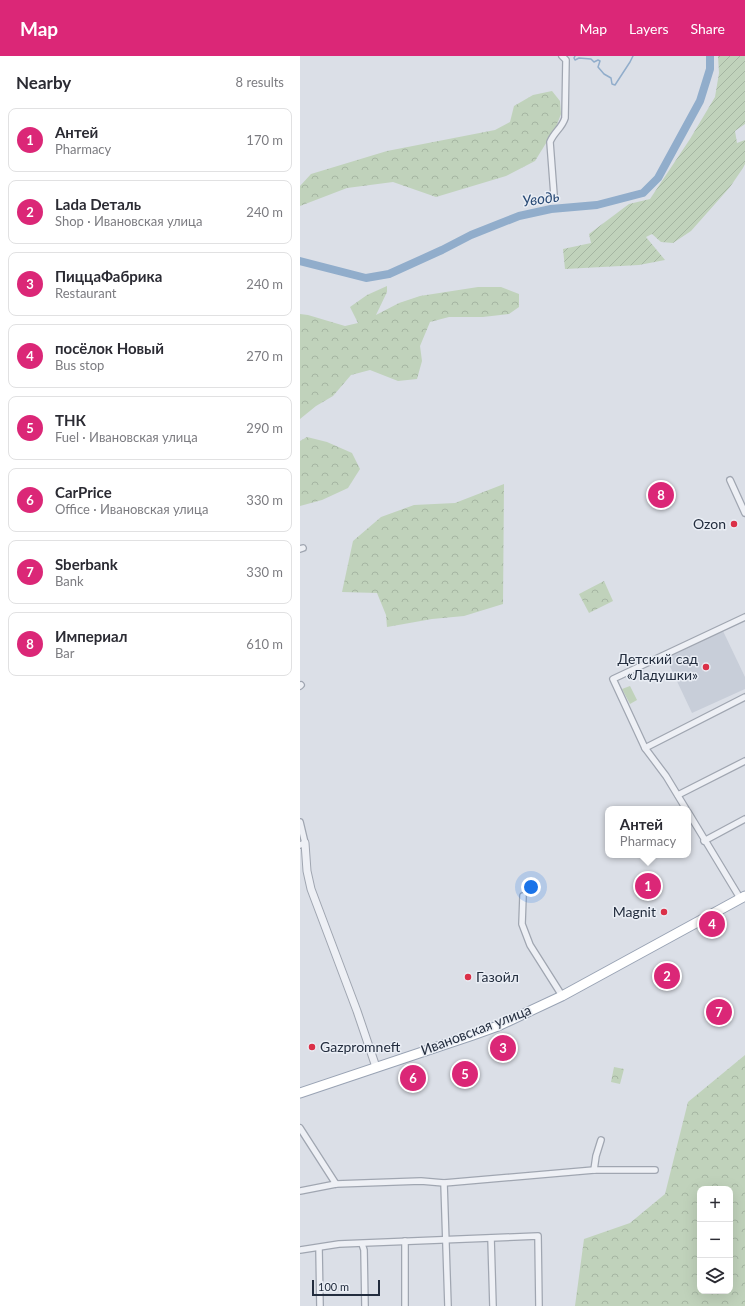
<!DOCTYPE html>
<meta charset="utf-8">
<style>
body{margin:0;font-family:Lato,sans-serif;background:#f7f7f7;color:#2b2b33}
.controls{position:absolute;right:12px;bottom:12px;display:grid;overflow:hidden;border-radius:8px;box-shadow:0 4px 16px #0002}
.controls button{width:36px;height:36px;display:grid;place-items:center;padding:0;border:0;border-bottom:1px solid #e1e1e2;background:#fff;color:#2b2b33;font:20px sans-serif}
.scale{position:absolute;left:12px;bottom:10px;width:68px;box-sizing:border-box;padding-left:4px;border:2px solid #232d3e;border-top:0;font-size:11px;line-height:14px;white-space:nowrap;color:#232d3e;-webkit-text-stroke:3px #eaeef5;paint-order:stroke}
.you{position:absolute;left:231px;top:831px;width:14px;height:14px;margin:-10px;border:3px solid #fff;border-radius:50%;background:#1a73e8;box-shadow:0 0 0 6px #1a73e833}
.badge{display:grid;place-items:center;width:26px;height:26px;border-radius:50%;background:#db2777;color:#fff;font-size:13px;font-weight:700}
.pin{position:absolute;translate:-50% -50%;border:2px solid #fff;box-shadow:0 1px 4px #0006}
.popup{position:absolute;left:305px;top:750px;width:86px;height:52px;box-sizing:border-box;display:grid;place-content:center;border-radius:8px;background:#fff;filter:drop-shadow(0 1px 3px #0005);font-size:13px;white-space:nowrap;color:#7c7c81}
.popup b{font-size:15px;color:#2b2b33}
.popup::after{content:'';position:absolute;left:50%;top:100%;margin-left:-8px;border:8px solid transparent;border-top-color:#fff}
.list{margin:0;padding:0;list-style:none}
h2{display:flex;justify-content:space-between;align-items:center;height:52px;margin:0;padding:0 16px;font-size:17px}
h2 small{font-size:13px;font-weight:400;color:#7c7c81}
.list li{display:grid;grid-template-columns:26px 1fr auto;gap:12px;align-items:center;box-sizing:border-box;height:64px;margin:0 8px 8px;padding:0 8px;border:1px solid #e1e1e2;border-radius:8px}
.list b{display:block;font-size:15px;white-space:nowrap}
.list p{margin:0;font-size:13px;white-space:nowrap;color:#7c7c81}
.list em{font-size:13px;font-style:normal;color:#7c7c81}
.icon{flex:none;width:22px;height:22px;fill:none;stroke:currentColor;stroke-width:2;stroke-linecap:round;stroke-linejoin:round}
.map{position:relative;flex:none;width:445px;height:1250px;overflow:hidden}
header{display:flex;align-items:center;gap:24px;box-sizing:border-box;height:56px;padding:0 20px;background:#db2777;color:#fff}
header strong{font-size:19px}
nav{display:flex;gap:22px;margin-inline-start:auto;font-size:14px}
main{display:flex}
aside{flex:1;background:#fff}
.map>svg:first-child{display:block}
.built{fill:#c8ced9}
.grass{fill:#c0d2bb}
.forest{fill:url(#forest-crowns);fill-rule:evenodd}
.garden{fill:url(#garden-furrows)}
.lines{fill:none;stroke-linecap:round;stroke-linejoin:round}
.stream{stroke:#91adcb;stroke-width:1.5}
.river{stroke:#91adcb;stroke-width:8}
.minor-casing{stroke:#a0a6b1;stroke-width:8}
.tertiary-casing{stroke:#a0a6b1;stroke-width:9}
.primary-casing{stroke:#99a3b4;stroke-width:11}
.minor{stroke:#eef0f5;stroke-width:5.5}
.tertiary{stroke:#eef0f5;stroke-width:7}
.primary{stroke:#fff;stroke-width:9}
.poi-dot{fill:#db3048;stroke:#eaeef5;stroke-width:1.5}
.labels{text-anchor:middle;stroke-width:3;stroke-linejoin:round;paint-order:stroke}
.poi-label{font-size:14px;fill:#232d3e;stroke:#eaeef5;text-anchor:end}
.street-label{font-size:14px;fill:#232d3e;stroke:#eaeef5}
.water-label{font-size:15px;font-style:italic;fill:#2a4b76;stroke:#eaeef5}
</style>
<header>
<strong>Map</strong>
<nav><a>Map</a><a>Layers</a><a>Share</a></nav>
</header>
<main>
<aside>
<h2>Nearby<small>8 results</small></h2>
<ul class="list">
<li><span class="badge">1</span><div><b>Антей</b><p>Pharmacy</p></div><em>170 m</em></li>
<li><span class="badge">2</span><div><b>Lada Dеталь</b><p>Shop · Ивановская улица</p></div><em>240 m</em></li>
<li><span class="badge">3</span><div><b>ПиццаФабрика</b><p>Restaurant</p></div><em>240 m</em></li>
<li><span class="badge">4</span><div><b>посёлок Новый</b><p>Bus stop</p></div><em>270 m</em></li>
<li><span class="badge">5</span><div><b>ТНК</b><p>Fuel · Ивановская улица</p></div><em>290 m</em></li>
<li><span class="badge">6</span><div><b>CarPrice</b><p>Office · Ивановская улица</p></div><em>330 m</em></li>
<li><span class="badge">7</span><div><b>Sberbank</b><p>Bank</p></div><em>330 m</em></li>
<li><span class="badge">8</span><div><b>Империал</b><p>Bar</p></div><em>610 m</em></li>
</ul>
</aside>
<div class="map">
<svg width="445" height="1250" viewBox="0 0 445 1250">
<defs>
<pattern id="forest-crowns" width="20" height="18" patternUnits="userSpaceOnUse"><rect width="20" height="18" fill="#c0d2bb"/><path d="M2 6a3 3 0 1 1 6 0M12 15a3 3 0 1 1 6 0" fill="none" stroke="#a5b5a2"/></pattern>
<pattern id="garden-furrows" width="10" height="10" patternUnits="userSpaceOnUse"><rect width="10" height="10" fill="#c0d2bb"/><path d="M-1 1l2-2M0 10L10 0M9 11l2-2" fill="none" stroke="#a5b5a2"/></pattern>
</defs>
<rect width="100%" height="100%" fill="#dbdfe7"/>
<polygon class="built" points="423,575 445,621 445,633 392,657 366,602"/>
<polygon class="grass" points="330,630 337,644 330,648 322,633"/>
<g class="forest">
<polygon points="252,35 260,45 261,58 256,71 235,105 206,120 136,141 93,126 47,132 0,150 0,130 11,118 87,95 195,74 210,66 214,50 233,39"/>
<polygon points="87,230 87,236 76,259 99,247 120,240 178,231 201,231 219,238 219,251 209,258 183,261 149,261 130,266 120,290 122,305 117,323 98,325 70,314 51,319 33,340 16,350 0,363 0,258 8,259 45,270 58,267 50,251 67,239"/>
<polygon points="7,381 27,386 52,397 60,413 48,432 22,444 0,450 0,385"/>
<polygon points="204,428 203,548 164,560 132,563 87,571 86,559 77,537 42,536 53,485 81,461 114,449 155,447"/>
<polygon points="304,525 313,545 289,557 279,538"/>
<path d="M445,999v251h-170l9,-67 46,-16 35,-29 23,-92zM400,1133h30v102h-30z"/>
<polygon points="314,1011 324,1013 320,1028 311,1026"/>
</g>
<polygon class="garden" points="418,0 445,0 445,68 435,75 437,87 445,84 445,108 443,112 430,131 391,175 373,187 361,186 352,178 346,181 365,204 339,209 265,213 263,193 291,187 289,178 329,148 350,143 390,83 415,41 419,17"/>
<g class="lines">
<polyline class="stream" points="275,0 274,2 275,4 279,2 291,3 294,6 298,4 300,5 298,11 304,18 311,22 312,28 315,29 330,6 333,0"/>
<polyline class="river" points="0,205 66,222 89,218 142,194 171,179 219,160 251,153 297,149 343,137 358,122 400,45 410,13 410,0"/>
<g class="minor-casing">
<g id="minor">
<path d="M254,139l-4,-53c4,-10 12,-14 15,-24l1,-58 -4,-4"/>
<polyline points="430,424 445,457"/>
<polyline points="0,493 3,492"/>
<polyline points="0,630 1,629"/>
<polyline points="345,692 313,623 445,561"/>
<polyline points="378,739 445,705"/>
<polyline points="386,753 366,720 345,692 445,641"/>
<polyline points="388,756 440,842"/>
<polyline points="0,766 5,787 0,789"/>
<polyline points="404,785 445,763"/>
<polyline points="223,840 222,868 230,889 261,938"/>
<polyline points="0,1072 36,1128"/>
<polyline points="294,1114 296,1100 301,1084"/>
<polyline points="144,1127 148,1250"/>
<polyline points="0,1135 36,1128 121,1125 144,1127 294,1114 355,1114"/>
<polyline points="191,1182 193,1250"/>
<polyline points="105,1185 105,1250"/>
<polyline points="62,1188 64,1194 65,1250"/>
<polyline points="19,1192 20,1250"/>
<polyline points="0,1194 39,1188 238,1180 239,1250"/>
</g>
</g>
<g class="tertiary-casing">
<polyline id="tertiary" points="5,787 7,815 11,833 57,955 76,1011"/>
</g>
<g class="primary-casing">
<polyline id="primary" points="0,1037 173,979 198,970 262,940 445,840"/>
</g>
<use href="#minor" class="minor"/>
<use href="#tertiary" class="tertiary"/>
<use href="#primary" class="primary"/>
</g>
<g class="poi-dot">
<circle cx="434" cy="468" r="4"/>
<circle cx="406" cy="611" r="4"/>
<circle cx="364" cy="856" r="4"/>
<circle cx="168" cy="921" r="4"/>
<circle cx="12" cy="991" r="4"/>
</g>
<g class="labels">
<g class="poi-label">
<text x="426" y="473">Ozon</text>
<text x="398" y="608">Детский сад<tspan x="398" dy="16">«Ладушки»</tspan></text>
<text x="356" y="861">Magnit</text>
<text x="176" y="926" text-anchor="start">Газойл</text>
<text x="20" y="996" text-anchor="start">Gazpromneft</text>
</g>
<g class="street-label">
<text transform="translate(176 974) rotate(-21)" y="5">Ивановская улица</text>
</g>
<g class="water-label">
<text transform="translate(241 143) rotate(-8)" y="5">Уводь</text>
</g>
</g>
</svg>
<div class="controls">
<button>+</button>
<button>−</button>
<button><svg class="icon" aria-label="layers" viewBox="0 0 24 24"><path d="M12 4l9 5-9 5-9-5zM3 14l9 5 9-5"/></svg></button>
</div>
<div class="scale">100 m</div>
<div class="you"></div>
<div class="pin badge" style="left:348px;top:830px">1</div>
<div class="popup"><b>Антей</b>Pharmacy</div>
<div class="pin badge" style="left:367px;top:920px">2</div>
<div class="pin badge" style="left:203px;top:992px">3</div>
<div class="pin badge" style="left:412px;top:868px">4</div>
<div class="pin badge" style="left:165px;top:1018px">5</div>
<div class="pin badge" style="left:113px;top:1022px">6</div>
<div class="pin badge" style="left:419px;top:956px">7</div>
<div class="pin badge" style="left:361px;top:439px">8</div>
</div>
</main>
